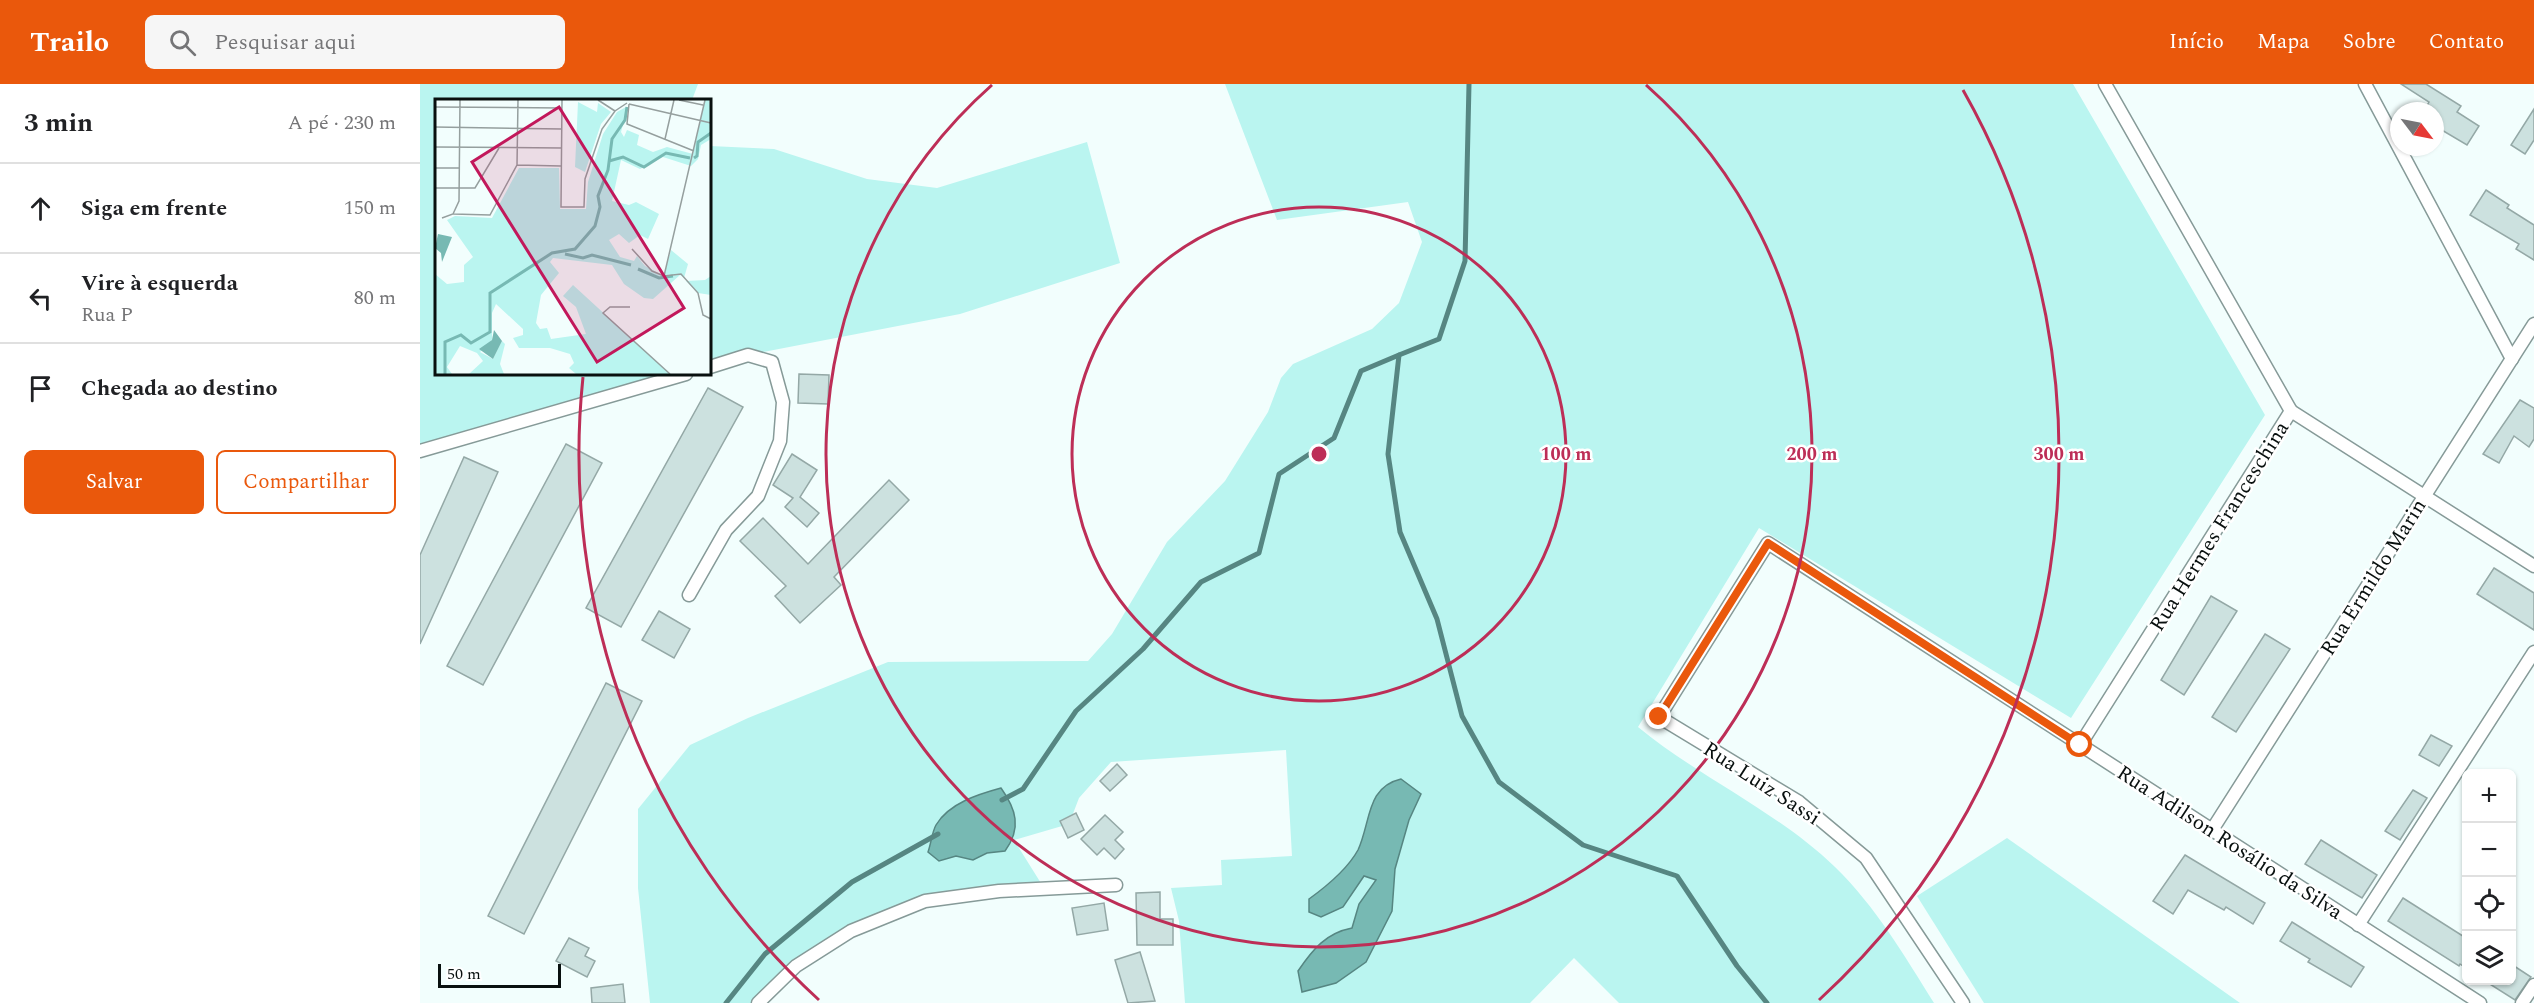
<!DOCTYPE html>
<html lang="pt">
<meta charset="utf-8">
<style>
body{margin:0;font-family:Spectral,serif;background:#f6f6f6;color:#202124}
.controls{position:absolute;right:18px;bottom:18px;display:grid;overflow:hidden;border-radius:9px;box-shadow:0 2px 4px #0004}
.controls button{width:54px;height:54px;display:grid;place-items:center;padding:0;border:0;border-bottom:2px solid #e0e0e0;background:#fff;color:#202124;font:30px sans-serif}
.compass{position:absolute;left:1970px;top:18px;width:54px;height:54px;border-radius:50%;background:#fff;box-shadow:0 2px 4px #0004;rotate:122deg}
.scale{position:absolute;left:18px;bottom:15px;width:123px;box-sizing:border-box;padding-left:6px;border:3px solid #09100f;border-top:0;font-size:16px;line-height:21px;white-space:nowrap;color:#09100f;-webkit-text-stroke:4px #fff;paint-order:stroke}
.stop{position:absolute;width:18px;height:18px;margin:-14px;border:4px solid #ea580c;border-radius:50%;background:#fff}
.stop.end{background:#ea580c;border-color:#fff;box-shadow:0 2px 6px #0008}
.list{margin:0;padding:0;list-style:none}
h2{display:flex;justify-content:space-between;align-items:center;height:78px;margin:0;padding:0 24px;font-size:26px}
h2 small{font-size:20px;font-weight:400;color:#757577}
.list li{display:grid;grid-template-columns:39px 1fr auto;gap:18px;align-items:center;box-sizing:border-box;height:90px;padding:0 24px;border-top:2px solid #e0e0e0}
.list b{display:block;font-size:22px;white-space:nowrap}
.list p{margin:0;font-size:20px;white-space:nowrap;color:#757577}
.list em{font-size:20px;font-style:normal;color:#757577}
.actions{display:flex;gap:12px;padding:18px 24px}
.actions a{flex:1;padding:14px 0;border:2px solid #ea580c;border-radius:9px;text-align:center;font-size:21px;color:#ea580c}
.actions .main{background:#ea580c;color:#fff}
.icon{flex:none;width:33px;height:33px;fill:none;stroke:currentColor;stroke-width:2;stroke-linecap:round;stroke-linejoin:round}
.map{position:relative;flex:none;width:2114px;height:919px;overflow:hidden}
header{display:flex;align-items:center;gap:36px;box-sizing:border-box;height:84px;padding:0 30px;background:#ea580c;color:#fff}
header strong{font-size:28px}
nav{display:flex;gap:33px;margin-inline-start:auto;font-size:21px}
.search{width:420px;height:54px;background:#f6f6f6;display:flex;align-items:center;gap:15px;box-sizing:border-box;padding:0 21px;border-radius:9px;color:#757577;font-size:22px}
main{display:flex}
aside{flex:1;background:#fff}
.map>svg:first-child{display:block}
.green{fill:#baf5f0;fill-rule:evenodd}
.water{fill:#77b9b3;stroke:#568682;stroke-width:1.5}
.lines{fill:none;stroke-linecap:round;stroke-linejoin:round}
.stream{stroke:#568682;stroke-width:5}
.building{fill:#cce1df;stroke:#94a8a6;stroke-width:1.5}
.street-casing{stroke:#869a98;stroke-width:15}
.street{stroke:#fff;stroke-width:12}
.route{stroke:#ea580c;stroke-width:8}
.ring{fill:none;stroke:#bd2e57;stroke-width:3}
.labels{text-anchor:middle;stroke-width:5;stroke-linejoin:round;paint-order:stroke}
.street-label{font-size:21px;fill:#09100f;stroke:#fff}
.inset-river{fill:none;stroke:#77b9b3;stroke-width:3}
.inset-road{fill:none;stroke:#959f9e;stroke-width:1.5}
.view{fill:#c2185b;fill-opacity:0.15;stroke:#c2185b;stroke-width:3}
.inset-edge{fill:none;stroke:#09100f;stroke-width:3}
.centre{fill:#bd2e57;stroke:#fff;stroke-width:3}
.ring-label{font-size:18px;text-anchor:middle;font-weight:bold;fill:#bd2e57;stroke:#fff;stroke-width:5;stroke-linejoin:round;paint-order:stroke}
</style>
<header>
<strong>Trailo</strong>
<div class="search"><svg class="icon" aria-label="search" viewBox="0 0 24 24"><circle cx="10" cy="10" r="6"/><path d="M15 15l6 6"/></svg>Pesquisar aqui</div>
<nav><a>Início</a><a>Mapa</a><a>Sobre</a><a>Contato</a></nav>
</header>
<main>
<aside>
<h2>3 min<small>A pé · 230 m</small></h2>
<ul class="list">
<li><svg class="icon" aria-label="ahead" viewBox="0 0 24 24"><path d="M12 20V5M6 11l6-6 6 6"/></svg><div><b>Siga em frente</b></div><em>150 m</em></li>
<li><svg class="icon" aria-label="left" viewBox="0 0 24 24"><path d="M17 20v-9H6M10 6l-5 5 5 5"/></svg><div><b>Vire à esquerda</b><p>Rua P</p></div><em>80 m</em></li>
<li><svg class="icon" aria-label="arrive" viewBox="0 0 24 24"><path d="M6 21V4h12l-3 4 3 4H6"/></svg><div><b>Chegada ao destino</b></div></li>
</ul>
<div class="actions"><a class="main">Salvar</a><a>Compartilhar</a></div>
</aside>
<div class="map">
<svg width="2114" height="919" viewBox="0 0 2114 919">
<rect width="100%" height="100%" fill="#f2fefd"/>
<g class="green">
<polygon points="0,0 278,0 272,16 16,16 16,290 266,290 0,367"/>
<path d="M805,0h848l192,331 -194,303 -312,-190 -121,199c62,51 139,84 197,140 41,40 69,88 99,136h-315l-45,-45 -44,45h-345l-6,-82 -8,-33 51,-3 -1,-25 71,-4 -6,-106 -175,12 -32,36 -10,26 -55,16 30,48 -119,13 -74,30 -55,35 -31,37h-115l-12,-115v-79l52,-64 58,-27 140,-56 200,-1 24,-27 55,-92 58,-61 43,-69 13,-34 12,-14 79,-35 27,-26 23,-61 -14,-40 -131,18zM559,710l34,46 -8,11 -18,2 -14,7 -17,-4 -17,4 -3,-35 19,-18z"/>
<polygon points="667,58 700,179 540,230 328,271 290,283 290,62 354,65 447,95 517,104"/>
<polygon points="1587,754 1820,919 1564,919 1497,812"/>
</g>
<g class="water">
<path d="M981,695l20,15 -12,26 -14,49 -3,42 -26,51 -30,21 -34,9 -4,-21c15,-22 28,-38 54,-43l7,-24 17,-24 -12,-4 -21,31 -22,10 -12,-5v-13c18,-13 38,-29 49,-49 13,-28 8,-63 43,-71z"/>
<path d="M581,704c15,21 21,40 4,63l-18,2 -14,7 -17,-4 -17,5 -11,-9c3,-8 4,-20 8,-27 13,-22 43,-31 65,-37z"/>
</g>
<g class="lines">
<g class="stream">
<polyline points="1049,0 1045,177 1019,255 979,271 968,370 980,448 1017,535 1042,632 1079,698 1163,761 1257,792 1317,882 1347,919"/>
<polyline points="582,716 603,705 656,627 723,565 781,498 839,469 859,390 914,354 941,287 979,271"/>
<polyline points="306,919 345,870 432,798 518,750"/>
</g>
</g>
<g class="building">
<polygon points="1981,0 2006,0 2041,22 2037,28 2059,42 2047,61 2015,42 2015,27 2004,27 2009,18"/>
<polygon points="2114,25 2114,56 2105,70 2091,61"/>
<polygon points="2066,106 2089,121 2087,124 2114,141 2114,176 2096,165 2099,160 2050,131"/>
<polygon points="379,290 409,291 408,320 378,319"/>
<polygon points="288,304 323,323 201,543 166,524"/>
<polygon points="2100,316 2114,324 2114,355 2109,363 2094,352 2079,379 2063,370"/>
<polygon points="146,360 182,379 63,601 27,582"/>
<polygon points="372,370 397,386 380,413 399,429 387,443 365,423 373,414 353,401"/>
<polygon points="44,373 78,388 0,560 0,471"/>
<polygon points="469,396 489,416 414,493 421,501 380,539 355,512 366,502 320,457 343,434 388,480"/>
<polygon points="2074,484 2114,509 2114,546 2057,510"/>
<polygon points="1791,512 1817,527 1764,611 1741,596"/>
<polygon points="239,527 270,545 254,574 222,556"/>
<polygon points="1845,550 1870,565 1816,648 1792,633"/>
<polygon points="186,599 222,617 104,850 68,832"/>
<polygon points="2011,651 2032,662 2019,682 1999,671"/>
<polygon points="697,680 707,691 690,707 680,697"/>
<polygon points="1993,706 2007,714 1980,756 1965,747"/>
<polygon points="656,729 664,746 648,754 640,737"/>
<polygon points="685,731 703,748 695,756 704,765 695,775 684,764 677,771 661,755"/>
<polygon points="1901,756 1957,791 1942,814 1885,780"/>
<polygon points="1765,771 1845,819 1833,840 1806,823 1804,826 1768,806 1753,830 1733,817"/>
<polygon points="740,808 740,835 753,835 753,861 717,861 716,809"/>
<polygon points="1983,814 2046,854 2046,884 2040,880 2039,882 1968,837"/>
<polygon points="684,819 688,846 657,851 652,824"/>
<polygon points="1872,838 1944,883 1931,903 1888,878 1890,875 1860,857"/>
<polygon points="149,854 169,864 165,872 175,877 167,893 136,877"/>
<polygon points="720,868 735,917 708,919 695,876"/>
<polygon points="2091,880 2111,893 2095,916 2065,897 2091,897"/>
<polygon points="203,900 205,919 172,919 171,904"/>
</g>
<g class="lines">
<g class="street-casing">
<g id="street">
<polyline points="1945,0 2092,275"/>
<polyline points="1871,327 2114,482"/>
<polyline points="0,367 266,290"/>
<polyline points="269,511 306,446 338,412 360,357 363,318 352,278 328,271 290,283"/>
<polyline points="1660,661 1871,327 1685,0"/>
<polyline points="1792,746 2114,240"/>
<polyline points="1938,841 2114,568"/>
<polyline points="338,919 376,882 431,847 505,817 579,807 696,801"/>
<polyline points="1543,919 1446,774 1379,718 1239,633 1348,459 2060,919"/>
<polyline points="2102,919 2114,901"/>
</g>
</g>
<use href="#street" class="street"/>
</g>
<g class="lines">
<polyline class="route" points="1239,633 1348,459 1660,661"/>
</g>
<g class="ring">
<circle cx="899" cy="370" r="247"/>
<path d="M1226 1A493 493 0 1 1 572 1"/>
<path d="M399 916A740 740 0 0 1 163 293M1543 6A740 740 0 0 1 1399 916"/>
</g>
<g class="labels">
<g class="street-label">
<text transform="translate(1799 442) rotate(-58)" y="7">Rua Hermes Franceschina</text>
<text transform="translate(1953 493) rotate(-58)" y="7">Rua Ermildo Marin</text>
<text transform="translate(1342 699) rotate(33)" y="7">Rua Luiz Sassi</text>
<text transform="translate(1810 758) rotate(33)" y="7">Rua Adilson Rosálio da Silva</text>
</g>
</g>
<g transform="translate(15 15)">
<rect width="276" height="276" fill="#f2fefd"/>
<path d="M270,1h4l2,12v27l-10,6 -3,14 -7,7 -28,-9 -23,12 -19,-9 -9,41 17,4 7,-3 23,12 -11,25 -8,-4 -11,8 -10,-9 -10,6 11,17 14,4 3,-5 8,10 19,10 7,-26 17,14 -4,14 -4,-3 -27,24 -9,-1 -20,-14 -12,-19 -59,-7 -3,4 9,11 -18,22 -5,28 4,6 7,-1 4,11 35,-5 -10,-27 -13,-11 10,-11 97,89h-94l-7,-6 5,-5 -4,-9 -20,-6h-31l-6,-10 10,-3v-6l-27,-25 -4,9v27l-12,12 13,7 9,-18 3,3 -5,20 4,10h-35l14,-13 -6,-8 -17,-7 -13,21 5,7h-17v-100l12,10 17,-2v-17l9,-8 -26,-37 8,-4 37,2 27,-50h40l1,41h26l2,-27 15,-48 14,-22 9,-5 1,2 -6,23 3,5 3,-7 12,5 -2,10 16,7 14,-5 26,7zM143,3l19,10 1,-9 13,9 -10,12 -16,48 -10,-5zM276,177v19l-13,-2 -12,-12 19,-1z" fill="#baf5f0"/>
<path d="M3,135l14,3 -10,25 -1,-9 -6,-5zM59,231l8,11 -9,18 -14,-10 13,-9z" fill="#77b9b3"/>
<path class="inset-river" d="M259,59l3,-2 1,-14 13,-9M174,62l14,-4 21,10 22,-14 24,5M130,155l18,4 9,-3 39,10M203,170l21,9 14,-2M10,275v-32l16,-7 10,8 19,-11v-39l62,-40 23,-4 20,-23 5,-19 -2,-11 10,-26 4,-31 13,-19 2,-13"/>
<path class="inset-road" d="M127,1l-1,107h23l1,-28 17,-50 13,-18 12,-8M163,1l17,11M244,1l24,5M194,5l-2,20 67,27M194,5l82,19M0,8l127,1M0,28l127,2M230,40l9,-39M0,48l127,1M82,66l1,-65M0,69h24M0,89h40l24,-40M18,115l37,1 27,-50 44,1M7,119l11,-4 6,-13 1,-101M197,150l20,22 12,5 17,-2 17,19 5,22 8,4M229,177l41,-176M195,208h-20l-7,6 67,61"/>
<path class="view" d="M124,8l125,201 -87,54 -125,-200z"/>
<rect width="276" height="276" class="inset-edge"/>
</g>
<circle cx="899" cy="370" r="9" class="centre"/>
<g class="ring-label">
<text x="1146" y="376">100 m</text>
<text x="1392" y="376">200 m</text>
<text x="1639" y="376">300 m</text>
</g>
</svg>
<div class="controls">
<button>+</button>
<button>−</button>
<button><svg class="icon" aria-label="locate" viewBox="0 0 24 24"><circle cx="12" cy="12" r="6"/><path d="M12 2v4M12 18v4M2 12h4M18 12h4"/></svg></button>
<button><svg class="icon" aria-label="layers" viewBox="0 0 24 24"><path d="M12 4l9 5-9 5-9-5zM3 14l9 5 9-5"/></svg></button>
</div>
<svg class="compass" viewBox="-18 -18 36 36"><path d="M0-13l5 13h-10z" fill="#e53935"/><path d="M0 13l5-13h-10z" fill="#757577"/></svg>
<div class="scale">50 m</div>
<div class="stop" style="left:1660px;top:661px"></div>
<div class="stop end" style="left:1239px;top:633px"></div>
</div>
</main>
